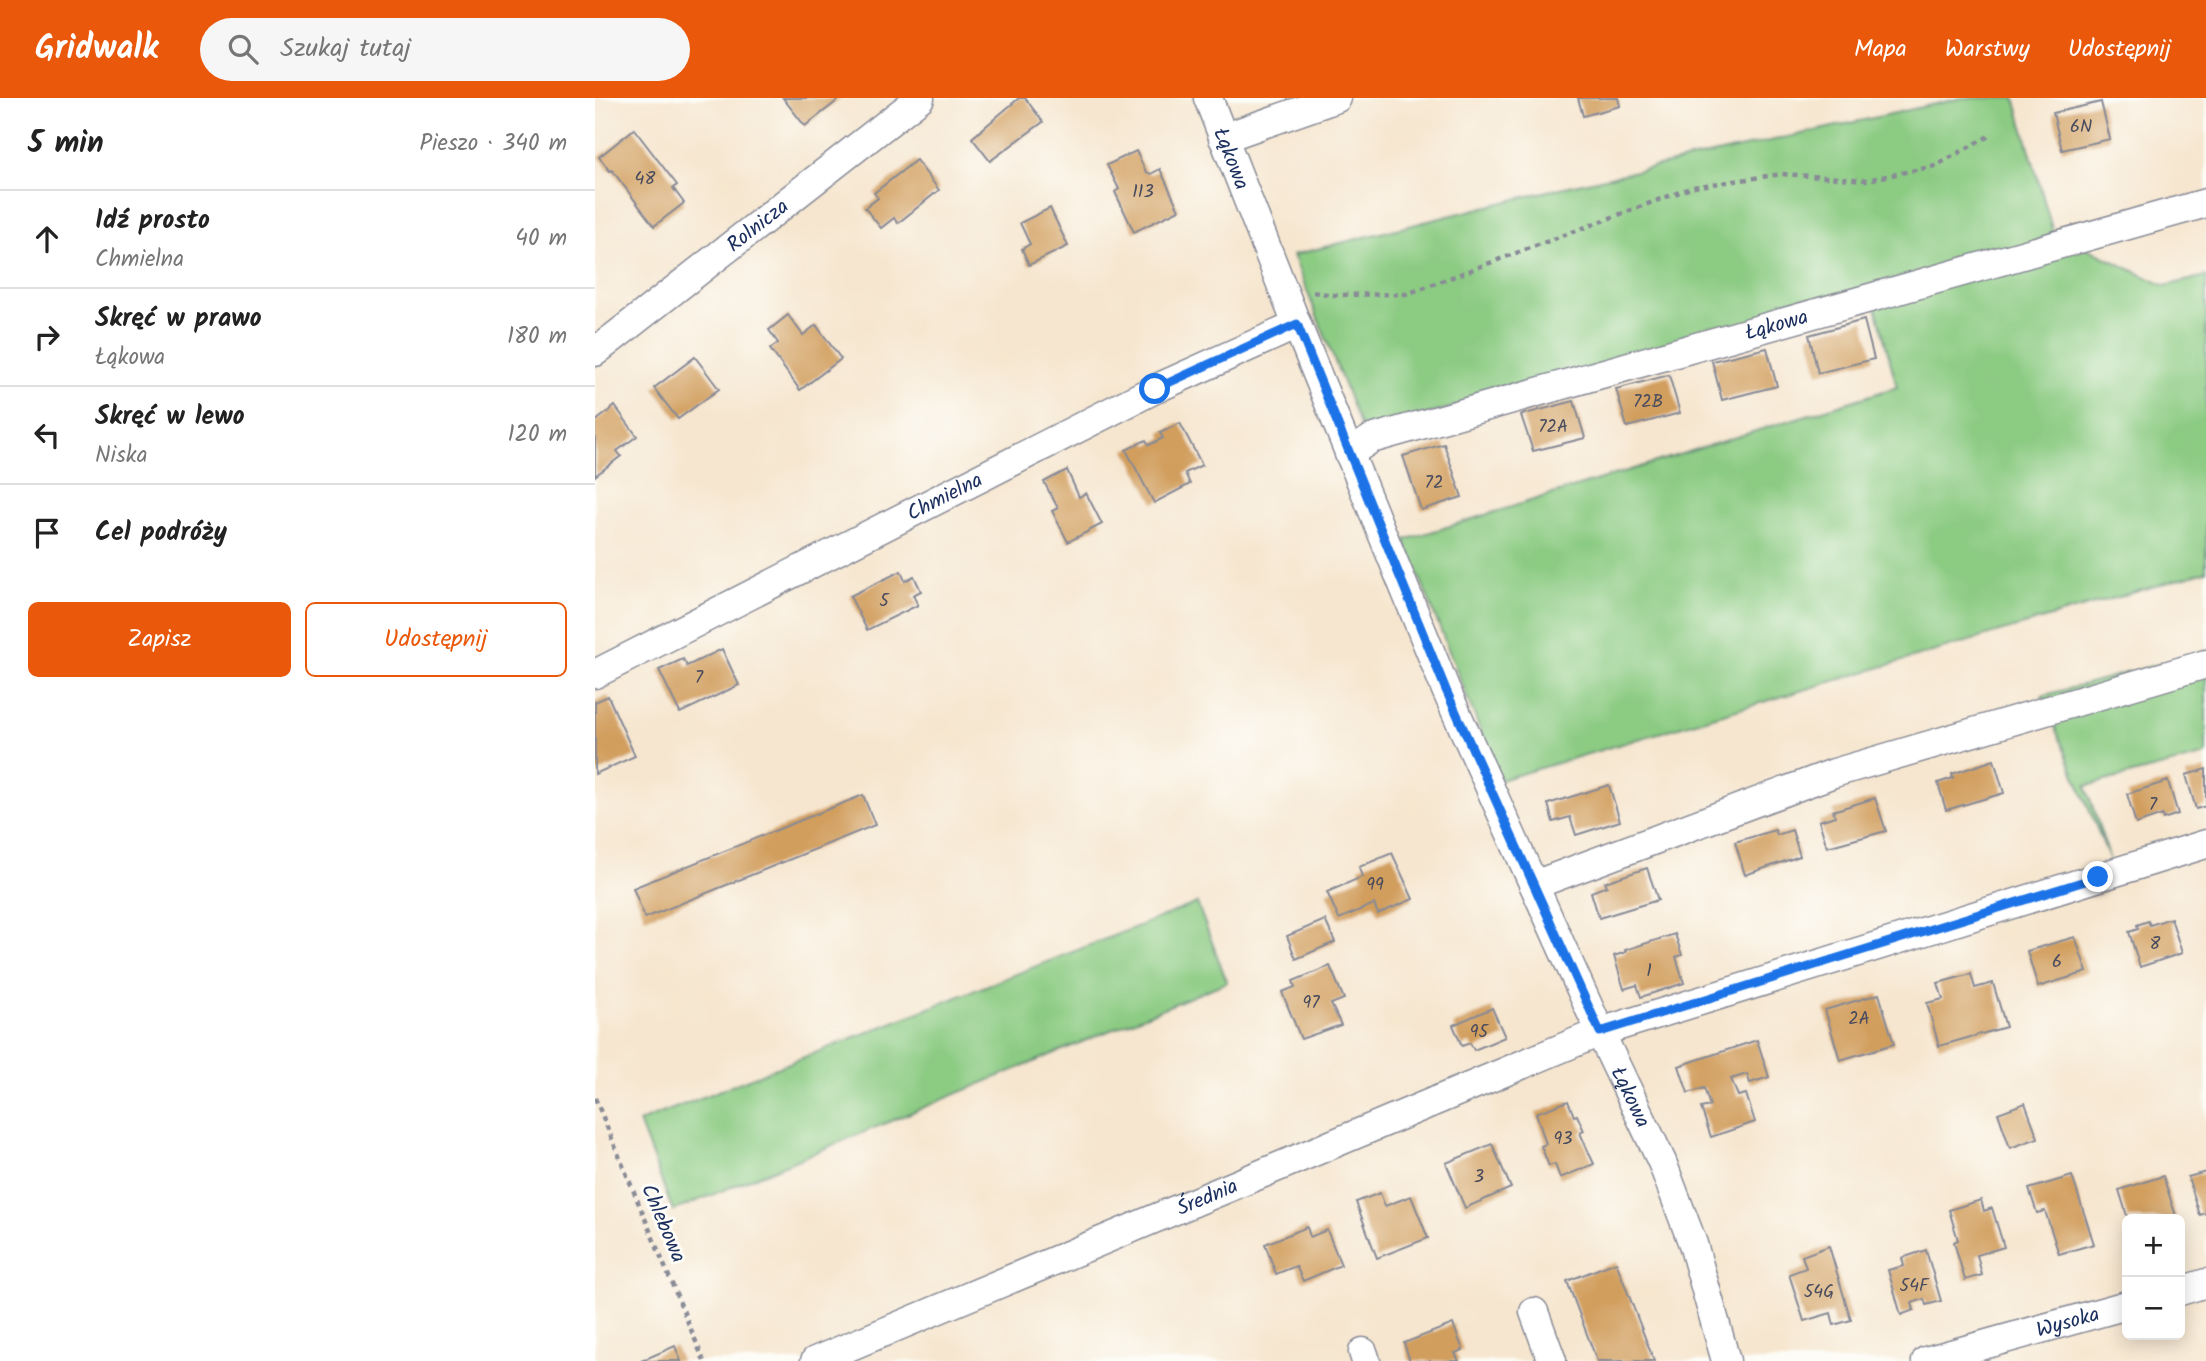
<!DOCTYPE html>
<html lang="pl">
<meta charset="utf-8">
<style>
body{margin:0;font-family:Kalam,sans-serif;background:#f6f6f6;color:#222}
.controls{position:absolute;right:21px;bottom:21px;display:grid;overflow:hidden;border-radius:10px;box-shadow:0 4px 18px #0003}
.controls button{width:63px;height:63px;display:grid;place-items:center;padding:0;border:0;border-bottom:2px solid #e0e0e0;background:#fff;color:#222;font:35px sans-serif}
.stop{position:absolute;width:21px;height:21px;margin:-16px;border:5px solid #1a73e8;border-radius:50%;background:#fff}
.stop.end{background:#1a73e8;border-color:#fff;box-shadow:0 2px 7px #0008}
.list{margin:0;padding:0;list-style:none}
h2{display:flex;justify-content:space-between;align-items:center;height:91px;margin:0;padding:0 28px;font-size:30px}
h2 small{font-size:23px;font-weight:400;color:#767676}
.list li{display:grid;grid-template-columns:46px 1fr auto;gap:21px;align-items:center;box-sizing:border-box;height:98px;padding:0 28px;border-top:2px solid #e0e0e0}
.list b{display:block;font-size:26px;white-space:nowrap}
.list p{margin:0;font-size:23px;white-space:nowrap;color:#767676}
.list em{font-size:23px;font-style:normal;color:#767676}
.actions{display:flex;gap:14px;padding:21px 28px}
.actions a{flex:1;padding:16px 0;border:2px solid #ea580c;border-radius:10px;text-align:center;font-size:24px;color:#ea580c}
.actions .main{background:#ea580c;color:#fff}
.icon{flex:none;width:38px;height:38px;fill:none;stroke:currentColor;stroke-width:2;stroke-linecap:round;stroke-linejoin:round}
.map{position:relative;flex:none;width:1611px;height:1263px;overflow:hidden}
header{display:flex;align-items:center;gap:42px;box-sizing:border-box;height:98px;padding:0 35px;background:#ea580c;color:#fff}
header strong{font-size:33px}
nav{display:flex;gap:38px;margin-inline-start:auto;font-size:24px}
.search{width:490px;height:63px;background:#f6f6f6;display:flex;align-items:center;gap:18px;box-sizing:border-box;padding:0 24px;border-radius:38px;color:#767676;font-size:26px}
main{display:flex}
aside{flex:1;background:#fff}
.map>svg:first-child{display:block}
.green{fill:#8bcb82;stroke:#537d70;stroke-width:2}
.building{fill:#d19e5d}
.lines{fill:none;stroke-linecap:round;stroke-linejoin:round}
.minor-casing{stroke:#888a96;stroke-width:31}
.path{stroke:#888a96;stroke-width:4.5;stroke-dasharray:5 5;stroke-linecap:butt}
.minor{stroke:#fff;stroke-width:28}
.route{stroke:#1a73e8;stroke-width:9}
.labels{text-anchor:middle;stroke-width:6;stroke-linejoin:round;paint-order:stroke}
.number-label{font-size:18px;fill:#484b5e}
.street-label{font-size:21px;fill:#1b2f5e;stroke:#fdfcf7}
</style>
<header>
<strong>Gridwalk</strong>
<div class="search"><svg class="icon" aria-label="search" viewBox="0 0 24 24"><circle cx="10" cy="10" r="6"/><path d="M15 15l6 6"/></svg>Szukaj tutaj</div>
<nav><a>Mapa</a><a>Warstwy</a><a>Udostępnij</a></nav>
</header>
<main>
<aside>
<h2>5 min<small>Pieszo · 340 m</small></h2>
<ul class="list">
<li><svg class="icon" aria-label="ahead" viewBox="0 0 24 24"><path d="M12 20V5M6 11l6-6 6 6"/></svg><div><b>Idź prosto</b><p>Chmielna</p></div><em>40 m</em></li>
<li><svg class="icon" aria-label="right" viewBox="0 0 24 24"><path d="M7 20v-9h11M14 6l5 5-5 5"/></svg><div><b>Skręć w prawo</b><p>Łąkowa</p></div><em>180 m</em></li>
<li><svg class="icon" aria-label="left" viewBox="0 0 24 24"><path d="M17 20v-9H6M10 6l-5 5 5 5"/></svg><div><b>Skręć w lewo</b><p>Niska</p></div><em>120 m</em></li>
<li><svg class="icon" aria-label="arrive" viewBox="0 0 24 24"><path d="M6 21V4h12l-3 4 3 4H6"/></svg><div><b>Cel podróży</b></div></li>
</ul>
<div class="actions"><a class="main">Zapisz</a><a>Udostępnij</a></div>
</aside>
<div class="map">
<svg width="1611" height="1263" viewBox="0 0 1611 1263">
<rect width="100%" height="100%" fill="#fdfcf7"/>
<filter id="ink" filterUnits="userSpaceOnUse"><feTurbulence type="fractalNoise" baseFrequency=".0143" numOctaves="2"/><feDisplacementMap in="SourceGraphic" scale="14" xChannelSelector="R" yChannelSelector="G"/><feConvolveMatrix kernelMatrix="1 2 1 2 8 2 1 2 1" color-interpolation-filters="sRGB"/></filter>
<filter id="wash" filterUnits="userSpaceOnUse"><feTurbulence type="fractalNoise" baseFrequency=".00686" numOctaves="4" result="noise"/><feDisplacementMap in="SourceGraphic" scale="28" xChannelSelector="R" yChannelSelector="G"/><feGaussianBlur stdDeviation="1.57" result="paint"/><feColorMatrix in="noise" values="0 0 0 0 0 0 0 0 0 0 0 0 0 0 0 0 0 1.4 0 .05"/><feComposite in="paint" operator="in"/></filter>
<g filter="url(#wash)">
<rect width="100%" height="100%" fill="#f6e6cf"/>
<g class="green">
<polygon points="1367,0 1420,0 1458,134 1570,188 1611,178 1611,473 905,682 810,442 1302,289 1276,190 768,335 698,157 961,91"/>
<polygon points="1611,553 1611,657 1491,688 1515,762 1447,598"/>
<polygon points="602,805 632,884 78,1113 44,1024"/>
</g>
<g id="blocks">
<g class="building">
<polygon points="188,0 246,0 210,28"/>
<polygon points="424,0 430,0 448,24 395,63 377,40"/>
<polygon points="983,0 1023,0 1025,8 988,18"/>
<polygon points="1506,4 1515,41 1467,52 1458,15"/>
<polygon points="39,31 82,87 78,90 89,105 59,128 17,72 15,73 4,59"/>
<polygon points="541,53 551,74 556,76 565,71 584,112 539,134 520,94 524,91 512,67"/>
<polygon points="321,62 344,92 303,125 299,120 286,130 270,110 283,100 279,95"/>
<polygon points="455,110 473,148 434,167 427,151 435,146 425,125"/>
<polygon points="193,217 208,237 221,227 246,261 205,292 175,251 183,245 174,232"/>
<polygon points="1269,222 1279,261 1223,275 1214,237"/>
<polygon points="1172,250 1182,288 1127,302 1117,263"/>
<polygon points="100,259 124,291 83,321 59,290"/>
<polygon points="1074,277 1085,315 1032,329 1021,291"/>
<polygon points="979,303 990,340 938,353 926,317"/>
<polygon points="20,308 42,338 22,353 26,358 0,378 0,324"/>
<polygon points="585,325 607,367 590,375 595,386 559,405 531,352 551,342 554,347 568,340 565,335"/>
<polygon points="849,346 867,399 826,412 808,358"/>
<polygon points="472,372 484,399 491,395 507,426 473,444 457,413 463,410 449,384"/>
<polygon points="306,473 310,483 319,478 326,493 318,497 323,507 272,532 255,498"/>
<polygon points="127,551 144,587 85,615 64,572 88,561 92,568"/>
<polygon points="13,598 40,658 0,676 0,604"/>
<polygon points="1399,662 1409,695 1351,712 1343,685 1358,680 1357,676"/>
<polygon points="1611,671 1611,708 1601,711 1591,677"/>
<polygon points="1573,683 1583,716 1568,721 1567,717 1541,726 1532,696"/>
<polygon points="1014,687 1025,723 981,737 975,719 958,724 953,706"/>
<polygon points="268,697 280,727 50,820 38,790"/>
<polygon points="1280,700 1291,733 1232,749 1224,723 1240,718 1238,713"/>
<polygon points="1180,732 1182,737 1197,732 1205,758 1150,777 1140,744"/>
<polygon points="797,755 818,801 783,816 779,806 744,821 732,794 767,779 764,769"/>
<polygon points="1052,770 1063,802 1004,820 996,794 1012,788 1010,784"/>
<polygon points="1576,820 1587,855 1545,869 1534,834 1543,831 1542,827 1553,823 1555,827"/>
<polygon points="730,822 740,844 701,861 692,838"/>
<polygon points="1080,836 1087,857 1081,859 1089,885 1046,899 1042,887 1029,891 1019,858 1031,854 1030,852"/>
<polygon points="1480,839 1492,874 1443,889 1432,853"/>
<polygon points="735,868 749,901 736,906 746,927 706,941 687,894 700,889 698,883"/>
<polygon points="1376,876 1380,890 1398,885 1411,929 1344,948 1332,905 1348,901 1343,885"/>
<polygon points="1284,896 1299,946 1245,962 1230,912"/>
<polygon points="897,910 910,939 879,952 875,945 867,948 858,927"/>
<polygon points="1162,942 1174,979 1155,985 1152,976 1136,981 1143,998 1151,996 1160,1024 1116,1039 1106,1010 1115,1008 1109,990 1093,995 1084,968"/>
<polygon points="973,1003 979,1018 982,1017 989,1033 985,1035 999,1066 965,1080 960,1066 954,1068 946,1048 951,1046 941,1015"/>
<polygon points="1430,1005 1443,1040 1415,1050 1403,1015"/>
<polygon points="897,1046 916,1090 870,1110 851,1065"/>
<polygon points="1611,1074 1611,1115 1605,1117 1593,1079"/>
<polygon points="1477,1078 1499,1146 1464,1156 1450,1113 1442,1115 1434,1091"/>
<polygon points="1568,1078 1582,1121 1533,1121 1524,1092"/>
<polygon points="785,1095 790,1108 816,1098 833,1140 782,1160 761,1104"/>
<polygon points="1386,1102 1389,1113 1397,1110 1409,1149 1382,1157 1387,1177 1370,1182 1359,1144 1363,1142 1354,1112"/>
<polygon points="712,1129 715,1139 732,1132 746,1167 708,1183 701,1168 681,1176 670,1146"/>
<polygon points="1234,1148 1256,1222 1239,1227 1236,1215 1209,1223 1194,1176 1211,1170 1207,1158"/>
<polygon points="1331,1152 1346,1203 1331,1207 1329,1201 1317,1205 1319,1212 1306,1217 1293,1172 1309,1168 1307,1160"/>
<polygon points="1021,1164 1059,1263 1002,1263 972,1183"/>
<polygon points="858,1226 868,1252 860,1255 864,1263 815,1263 809,1245"/>
<polygon points="80,1248 86,1263 46,1263"/>
</g>
</g>
</g>
<g filter="url(#ink)">
<use href="#blocks" fill-opacity="0" stroke="#888a96" stroke-width="2"/>
<g class="lines">
<g class="minor-casing">
<g id="minor">
<path id="s1" d="M613,0l89,227 149,365 154,342 62,130 31,82 33,117"/>
<polyline points="628,40 742,0"/>
<path id="s2" d="M0,254l325,-254"/>
<path id="s3" d="M754,356l22,-15 835,-236"/>
<path id="s4" d="M0,576l560,-285 142,-64"/>
<polyline points="939,787 1239,675 1611,566"/>
<polyline points="1585,1193 1611,1185"/>
<polyline points="939,1214 957,1263"/>
<polyline points="768,1254 771,1263"/>
<path id="s5" d="M220,1263l785,-329 606,-188"/>
<path id="s6" d="M1331,1263l201,-56"/>
</g>
</g>
<g class="path">
<polyline points="718,194 739,197 812,196 1098,89 1187,76 1272,82 1340,68 1394,38"/>
<polyline points="0,1000 109,1263"/>
</g>
<use href="#minor" class="minor"/>
</g>
</g>
<g class="lines" filter="url(#ink)">
<polyline class="route" points="560,291 702,226 851,592 1005,934 1503,779"/>
</g>
<g class="labels">
<g class="number-label">
<text x="1486" y="34">6N</text>
<text x="50" y="86">48</text>
<text x="548" y="99">113</text>
<text x="1053" y="309">72B</text>
<text x="958" y="334">72A</text>
<text x="839" y="390">72</text>
<text x="289" y="508">5</text>
<text x="104" y="585">7</text>
<text x="1558" y="712">7</text>
<text x="780" y="792">99</text>
<text x="1560" y="851">8</text>
<text x="1462" y="869">6</text>
<text x="1054" y="878">1</text>
<text x="716" y="910">97</text>
<text x="1264" y="926">2A</text>
<text x="884" y="939">95</text>
<text x="968" y="1046">93</text>
<text x="884" y="1084">3</text>
<text x="1319" y="1193">54F</text>
<text x="1224" y="1199">54G</text>
</g>
<g class="street-label">
<text dy="7" stroke="none"><textPath href="#s1" startOffset="65">Łąkowa</textPath></text>
<text dy="7" stroke="none"><textPath href="#s2" startOffset="206">Rolnicza</textPath></text>
<text dy="7" stroke="none"><textPath href="#s3" startOffset="448">Łąkowa</textPath></text>
<text dy="7" stroke="none"><textPath href="#s4" startOffset="392">Chmielna</textPath></text>
<text dy="7" stroke="none"><textPath href="#s1" startOffset="1085">Łąkowa</textPath></text>
<text dy="7" stroke="none"><textPath href="#s5" startOffset="425">Średnia</textPath></text>
<text transform="translate(69 1125) rotate(67)" y="7">Chlebowa</text>
<text dy="7" stroke="none"><textPath href="#s6" startOffset="147">Wysoka</textPath></text>
</g>
</g>
</svg>
<div class="controls">
<button>+</button>
<button>−</button>
</div>
<div class="stop" style="left:560px;top:291px"></div>
<div class="stop end" style="left:1503px;top:779px"></div>
</div>
</main>
